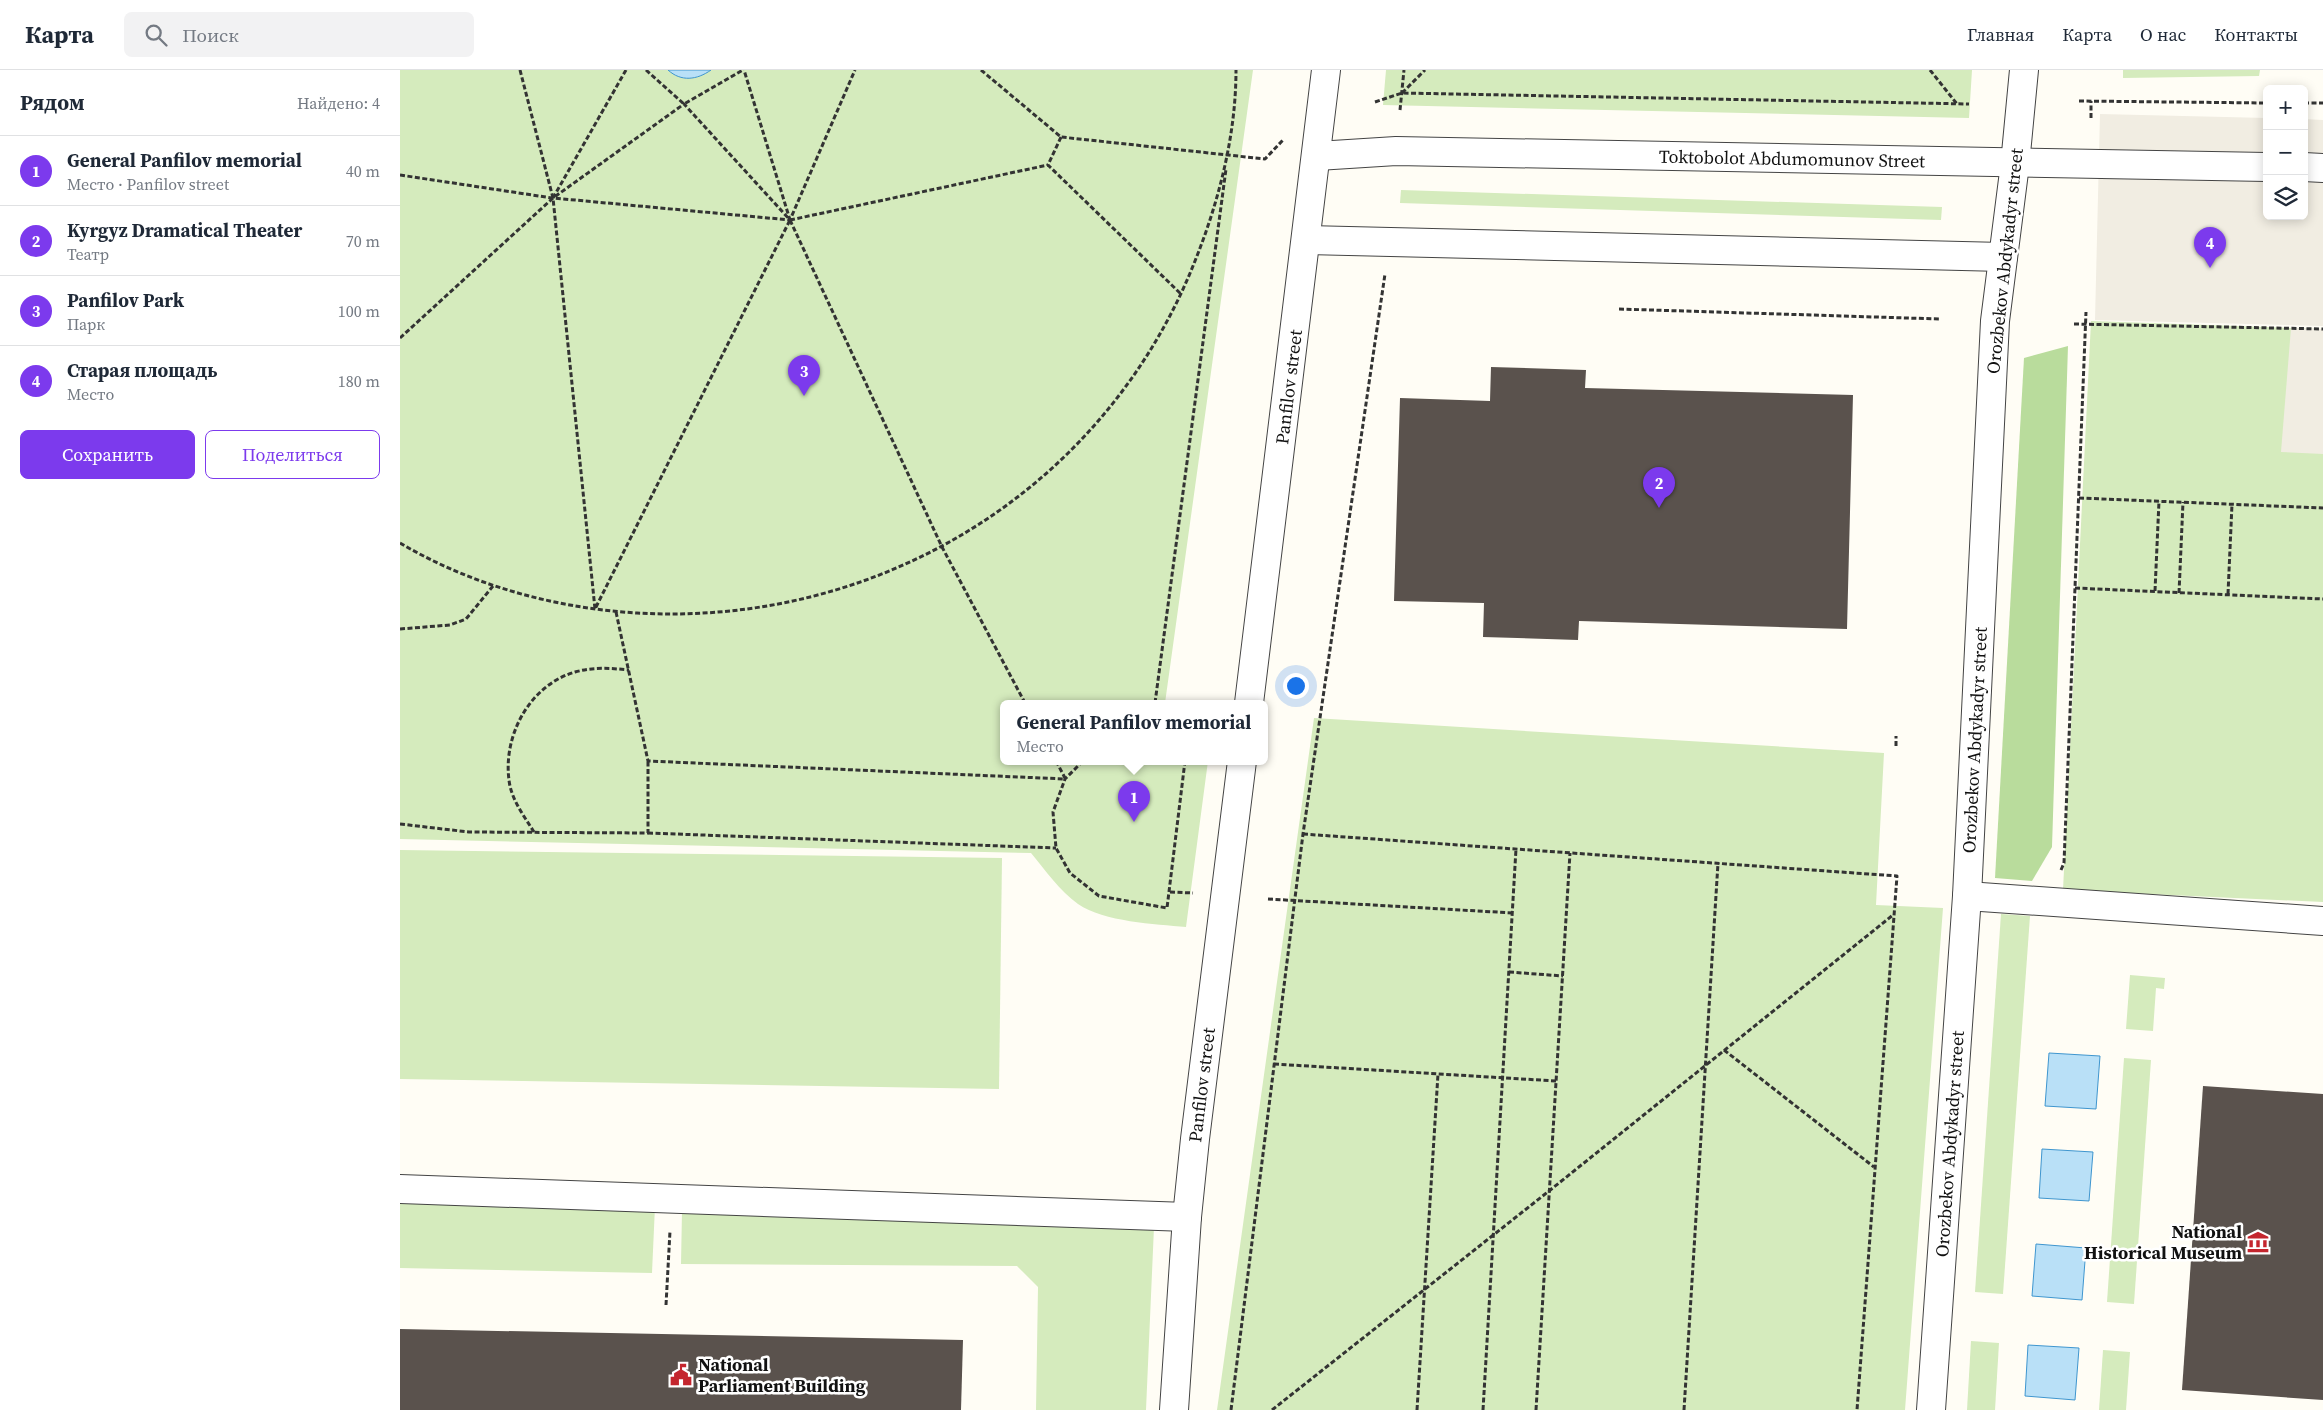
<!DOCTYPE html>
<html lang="ru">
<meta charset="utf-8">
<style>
body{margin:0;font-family:"Source Serif 4",serif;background:#f2f2f3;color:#1f2937}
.controls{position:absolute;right:15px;top:15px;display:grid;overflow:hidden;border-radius:8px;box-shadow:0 2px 12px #0003}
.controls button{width:45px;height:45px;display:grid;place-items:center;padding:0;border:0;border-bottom:1px solid #e0e1e3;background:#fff;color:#1f2937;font:25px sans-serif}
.you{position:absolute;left:895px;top:615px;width:18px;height:18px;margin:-12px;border:4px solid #fff;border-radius:50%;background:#1a73e8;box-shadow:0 0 0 8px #1a73e833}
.badge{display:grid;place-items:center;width:32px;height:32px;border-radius:50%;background:#7c3aed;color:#fff;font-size:16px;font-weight:700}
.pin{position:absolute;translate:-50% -41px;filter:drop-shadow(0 1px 2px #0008)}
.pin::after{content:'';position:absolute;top:26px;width:18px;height:15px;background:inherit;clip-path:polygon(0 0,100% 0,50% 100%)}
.popup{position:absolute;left:600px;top:630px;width:268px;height:65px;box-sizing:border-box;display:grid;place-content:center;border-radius:8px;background:#fff;filter:drop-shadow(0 1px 4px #0005);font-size:16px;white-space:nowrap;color:#747a83}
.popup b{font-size:19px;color:#1f2937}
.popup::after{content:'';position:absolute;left:50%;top:100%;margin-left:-10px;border:10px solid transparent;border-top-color:#fff}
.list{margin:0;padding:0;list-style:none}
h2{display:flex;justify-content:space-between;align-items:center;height:65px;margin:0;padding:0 20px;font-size:21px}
h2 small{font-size:16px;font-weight:400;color:#747a83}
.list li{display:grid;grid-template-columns:32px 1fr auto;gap:15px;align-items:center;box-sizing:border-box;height:70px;padding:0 20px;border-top:1px solid #e0e1e3}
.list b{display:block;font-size:19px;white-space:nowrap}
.list p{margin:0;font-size:16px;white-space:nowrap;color:#747a83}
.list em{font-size:16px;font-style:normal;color:#747a83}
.actions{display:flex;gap:10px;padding:15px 20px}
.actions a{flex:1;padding:11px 0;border:1px solid #7c3aed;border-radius:8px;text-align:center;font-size:18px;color:#7c3aed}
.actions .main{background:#7c3aed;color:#fff}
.icon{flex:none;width:28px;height:28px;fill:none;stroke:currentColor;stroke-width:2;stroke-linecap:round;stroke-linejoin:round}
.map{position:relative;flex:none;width:1923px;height:1340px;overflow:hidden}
header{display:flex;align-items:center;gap:30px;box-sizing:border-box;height:70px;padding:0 25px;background:#fff;border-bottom:1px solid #e0e1e3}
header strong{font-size:24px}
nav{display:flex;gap:28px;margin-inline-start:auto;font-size:18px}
.search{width:350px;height:45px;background:#f2f2f3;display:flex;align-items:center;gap:12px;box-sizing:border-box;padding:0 18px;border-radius:8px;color:#747a83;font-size:19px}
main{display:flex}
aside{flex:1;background:#fff}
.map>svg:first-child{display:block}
.green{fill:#d5ebbd}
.forest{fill:#b9dc9c}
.plaza{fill:#f1ede2}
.water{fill:#b9e0f7;stroke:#3f96cf}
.building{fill:#5a524d}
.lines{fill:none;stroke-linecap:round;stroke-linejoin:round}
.minor-casing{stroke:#444;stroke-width:30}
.path{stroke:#333;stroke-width:3;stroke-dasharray:5 2.5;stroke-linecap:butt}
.minor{stroke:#fff;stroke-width:28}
.labels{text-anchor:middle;stroke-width:5;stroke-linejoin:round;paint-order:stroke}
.street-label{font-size:18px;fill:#111;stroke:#fff}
.poi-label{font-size:18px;font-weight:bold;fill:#111;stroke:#fff;text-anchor:end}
</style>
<header>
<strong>Карта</strong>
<div class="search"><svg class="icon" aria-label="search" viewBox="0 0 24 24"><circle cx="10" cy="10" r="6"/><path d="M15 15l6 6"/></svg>Поиск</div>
<nav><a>Главная</a><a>Карта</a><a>О нас</a><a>Контакты</a></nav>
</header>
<main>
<aside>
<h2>Рядом<small>Найдено: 4</small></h2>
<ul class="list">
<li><span class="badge">1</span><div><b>General Panfilov memorial</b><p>Место · Panfilov street</p></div><em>40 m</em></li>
<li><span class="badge">2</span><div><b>Kyrgyz Dramatical Theater</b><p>Театр</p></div><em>70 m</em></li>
<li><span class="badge">3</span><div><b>Panfilov Park</b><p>Парк</p></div><em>100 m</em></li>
<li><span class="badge">4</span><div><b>Старая площадь</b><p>Место</p></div><em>180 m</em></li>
</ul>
<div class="actions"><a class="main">Сохранить</a><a>Поделиться</a></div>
</aside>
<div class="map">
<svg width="1923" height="1340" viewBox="0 0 1923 1340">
<rect width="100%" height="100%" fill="#fffdf5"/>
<g class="green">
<path d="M0,0h853l-88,633h-161v58h204l-22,166c-31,-3 -82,-5 -108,-23 -18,-13 -33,-34 -47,-51l-631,-14z"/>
<polygon points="986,0 1572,0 1569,48 983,35"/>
<polygon points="1723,0 1860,0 1859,6 1723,8"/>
<polygon points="1001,120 1542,137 1541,150 1000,133"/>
<polygon points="1691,251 1923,259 1923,832 1663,820"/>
<polygon points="914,648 1484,683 1476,835 1543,838 1505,1340 817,1340"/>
<polygon points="0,780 602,788 599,1019 0,1009"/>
<polygon points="1601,844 1630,846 1603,1224 1575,1222"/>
<polygon points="1730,905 1765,908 1764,919 1756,918 1753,961 1726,959"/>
<polygon points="1724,988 1751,990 1734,1234 1707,1232"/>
<polygon points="0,1128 255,1136 252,1203 0,1198"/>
<polygon points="282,1141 754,1157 746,1340 636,1340 638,1217 617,1196 281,1194"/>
<polygon points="1571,1271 1599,1273 1595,1340 1567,1340"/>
<polygon points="1703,1280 1730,1282 1726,1340 1699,1340"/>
</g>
<polygon class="forest" points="1668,276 1652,777 1632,811 1595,808 1624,288"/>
<g class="plaza">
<polygon points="1700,44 1867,48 1867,146 1904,146 1904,49 1923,50 1923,256 1695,250"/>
<polygon points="1891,258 1923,259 1923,384 1881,382"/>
</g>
<g class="water">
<path d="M268,0h43c-14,10 -30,12 -43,0z"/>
<polygon points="1649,983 1700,986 1696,1039 1645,1036"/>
<polygon points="1642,1079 1693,1082 1689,1131 1639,1128"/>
<polygon points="1636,1174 1686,1178 1682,1230 1632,1226"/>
<polygon points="1628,1275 1679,1278 1675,1330 1625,1326"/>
</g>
<g class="building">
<polygon points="1091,297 1186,300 1185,318 1453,325 1447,559 1179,551 1178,570 1083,567 1084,533 994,531 1000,328 1090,331"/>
<polygon points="1803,1016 1923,1024 1923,1330 1782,1320"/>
<polygon points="0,1259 563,1270 561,1340 0,1340"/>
</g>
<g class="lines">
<g class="minor-casing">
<g id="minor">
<polyline points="917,86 996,81 1867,97"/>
<polyline points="1904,97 1923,98"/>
<polyline points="907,170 1603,187"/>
<polyline points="849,633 926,0"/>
<polyline points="1567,826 1923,851"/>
<polyline points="0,1119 787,1147"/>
<polyline points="774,1340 787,1147 795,1069 842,691"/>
<polyline points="1531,1340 1567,826 1595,251 1615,94 1624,0"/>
</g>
</g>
<g class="path">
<polyline points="120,0 153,128 390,150 455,0"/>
<polyline points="226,0 153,128 195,539 390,150"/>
<polyline points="246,0 284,34 343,0"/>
<polyline points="581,0 661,67 865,89 883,70"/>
<polyline points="1530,0 1557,34"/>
<polyline points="1002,23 1025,0"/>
<polyline points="1679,31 1867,33"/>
<polyline points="975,32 1002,23 1569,34"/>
<polyline points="1904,33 1923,33"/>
<polyline points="1000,40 1004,0"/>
<polyline points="1691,48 1691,31"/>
<polyline points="661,67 648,95 782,225"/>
<polyline points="0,105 152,128"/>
<polyline points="390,150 542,477 625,633"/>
<polyline points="390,150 648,95"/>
<polyline points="1219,239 1539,249"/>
<polyline points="1674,254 1923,259"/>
<polyline points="0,268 153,128 284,34 390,150 344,0"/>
<polyline points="1679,428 1923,438"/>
<path d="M0,473c71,42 154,65 237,70 243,14 468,-124 558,-352 24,-60 41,-126 41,-191"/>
<polyline points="1675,518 1923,529"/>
<polyline points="1755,521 1759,431"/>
<polyline points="1779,523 1783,432"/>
<polyline points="1828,524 1832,434"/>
<polyline points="216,542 248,691 665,709"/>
<polyline points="0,559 50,555 66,549 93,516"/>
<polyline points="755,633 826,99"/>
<polyline points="1496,676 1496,666"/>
<polyline points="656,691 665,708"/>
<polyline points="683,691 665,709 653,742 656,778 670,803 699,826 767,838 785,691"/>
<polyline points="0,754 69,762 248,763 248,691"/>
<path d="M134,762c-10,-16 -23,-33 -25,-52 -6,-45 21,-95 66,-108 18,-5 35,-4 54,-2"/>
<polyline points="248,763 656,778"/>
<polyline points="903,764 1497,806 1457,1340"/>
<polyline points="1661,800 1664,793 1686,242"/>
<polyline points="770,822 793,823"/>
<polyline points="868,829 1113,843"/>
<polyline points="1109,902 1163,906"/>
<polyline points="1324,980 1474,1097"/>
<polyline points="874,994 1156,1011"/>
<polyline points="266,1235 270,1161"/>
<polyline points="831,1340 903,764 985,204"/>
<polyline points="872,1340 1149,1121 1493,845"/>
<polyline points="1017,1340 1038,1004"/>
<polyline points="1083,1340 1116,779"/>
<polyline points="1136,1340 1170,783"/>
<polyline points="1284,1340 1318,793"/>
</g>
<use href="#minor" class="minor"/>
</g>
<defs>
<g id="museum-bare" transform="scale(1.725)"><path d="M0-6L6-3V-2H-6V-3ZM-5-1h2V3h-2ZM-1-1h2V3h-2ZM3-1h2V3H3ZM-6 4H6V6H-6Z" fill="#c4262e" stroke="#fff" stroke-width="2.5" paint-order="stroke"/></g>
<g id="civic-bare" transform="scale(1.725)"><path d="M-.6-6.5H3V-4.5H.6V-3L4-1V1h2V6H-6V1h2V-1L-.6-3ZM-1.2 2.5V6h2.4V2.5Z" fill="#c4262e" stroke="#fff" stroke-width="2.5" paint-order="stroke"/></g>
</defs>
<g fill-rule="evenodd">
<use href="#museum-bare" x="1858" y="1172"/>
<use href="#civic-bare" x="281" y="1305"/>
</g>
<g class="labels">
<g class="street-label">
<text transform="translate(1392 89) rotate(1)" y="6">Toktobolot Abdumomunov Street</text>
<text transform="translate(1605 191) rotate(-84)" y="6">Orozbekov Abdykadyr street</text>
<text transform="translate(889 317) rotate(-83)" y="6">Panfilov street</text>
<text transform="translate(1575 670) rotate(-87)" y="6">Orozbekov Abdykadyr street</text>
<text transform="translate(802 1015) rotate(-83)" y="6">Panfilov street</text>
<text transform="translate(1550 1074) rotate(-86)" y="6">Orozbekov Abdykadyr street</text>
</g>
<g class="poi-label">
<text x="1842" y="1168">National<tspan x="1842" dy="21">Historical Museum</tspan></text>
<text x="298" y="1301" text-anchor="start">National<tspan x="298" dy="21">Parliament Building</tspan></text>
</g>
</g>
</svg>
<div class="controls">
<button>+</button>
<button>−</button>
<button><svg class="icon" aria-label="layers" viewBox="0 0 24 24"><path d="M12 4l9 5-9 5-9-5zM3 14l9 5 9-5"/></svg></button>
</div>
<div class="you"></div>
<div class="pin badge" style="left:734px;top:752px">1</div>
<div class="popup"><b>General Panfilov memorial</b>Место</div>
<div class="pin badge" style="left:1259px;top:438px">2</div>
<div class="pin badge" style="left:404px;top:326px">3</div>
<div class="pin badge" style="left:1810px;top:198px">4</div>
</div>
</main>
